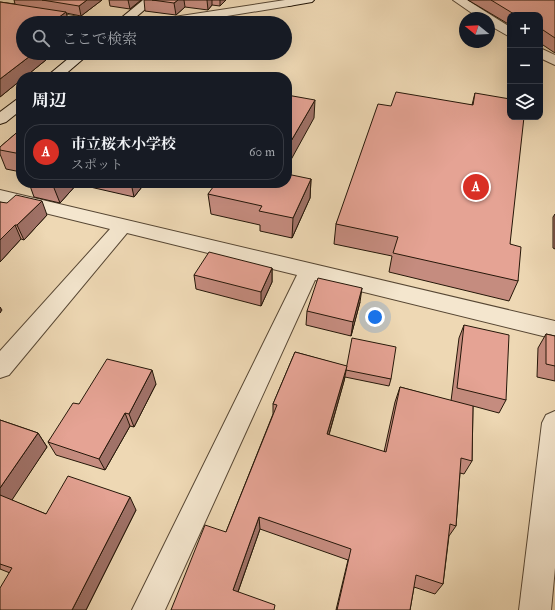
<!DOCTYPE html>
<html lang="ja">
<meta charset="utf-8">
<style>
body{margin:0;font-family:"IM FELL Double Pica","Noto Serif JP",serif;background:#20242c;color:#f1f3f6}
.controls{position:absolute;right:12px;top:12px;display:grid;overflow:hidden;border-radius:8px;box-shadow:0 4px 16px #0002}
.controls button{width:36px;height:36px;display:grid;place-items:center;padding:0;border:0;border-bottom:1px solid #363941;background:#171b24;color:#f1f3f6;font:20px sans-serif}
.compass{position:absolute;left:459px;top:12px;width:36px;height:36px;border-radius:50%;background:#171b24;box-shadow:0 4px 16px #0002;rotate:288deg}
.you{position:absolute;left:375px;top:317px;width:14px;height:14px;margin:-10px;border:3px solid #fff;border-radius:50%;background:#1a73e8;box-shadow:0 0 0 6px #1a73e833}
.badge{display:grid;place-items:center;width:26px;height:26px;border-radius:50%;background:#d93025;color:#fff;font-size:13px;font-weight:700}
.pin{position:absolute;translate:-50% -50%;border:2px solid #fff;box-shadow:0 1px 4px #0006}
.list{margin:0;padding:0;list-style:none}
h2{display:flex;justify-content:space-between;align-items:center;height:52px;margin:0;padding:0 16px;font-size:17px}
h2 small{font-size:13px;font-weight:400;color:#9ea1a6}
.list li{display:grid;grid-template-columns:26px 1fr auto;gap:12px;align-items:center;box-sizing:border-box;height:56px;margin:0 8px 8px;padding:0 8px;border:1px solid #363941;border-radius:16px}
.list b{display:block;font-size:15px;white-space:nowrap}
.list p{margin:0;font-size:13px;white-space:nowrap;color:#9ea1a6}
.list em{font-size:13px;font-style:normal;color:#9ea1a6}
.icon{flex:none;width:22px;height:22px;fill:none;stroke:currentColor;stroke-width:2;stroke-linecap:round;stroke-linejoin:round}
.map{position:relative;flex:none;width:555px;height:610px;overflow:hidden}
.search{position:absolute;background:#171b24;box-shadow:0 4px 16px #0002;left:16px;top:16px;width:276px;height:44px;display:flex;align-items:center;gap:10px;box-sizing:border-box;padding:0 14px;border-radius:22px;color:#9ea1a6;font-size:15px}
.panel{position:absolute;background:#171b24;box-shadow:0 4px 16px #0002;left:16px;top:72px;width:276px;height:116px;border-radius:16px}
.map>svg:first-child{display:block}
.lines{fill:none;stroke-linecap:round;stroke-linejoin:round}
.street-casing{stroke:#574734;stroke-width:2}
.secondary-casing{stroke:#251709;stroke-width:2}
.street{fill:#f4e6ce;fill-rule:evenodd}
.secondary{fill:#f4e6ce;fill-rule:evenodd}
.wall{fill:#c58c7f;stroke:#251709}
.shaded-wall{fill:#a07268;stroke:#251709}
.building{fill:#e5a394;stroke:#251709}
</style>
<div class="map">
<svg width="555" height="610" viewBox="0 0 555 610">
<rect width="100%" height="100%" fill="#eed8b4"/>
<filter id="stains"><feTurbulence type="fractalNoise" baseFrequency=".005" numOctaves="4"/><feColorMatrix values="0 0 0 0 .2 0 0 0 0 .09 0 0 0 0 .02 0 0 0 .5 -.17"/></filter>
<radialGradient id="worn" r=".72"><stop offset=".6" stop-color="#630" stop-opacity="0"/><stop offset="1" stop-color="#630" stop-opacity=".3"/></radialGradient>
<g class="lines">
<g class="street-casing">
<g id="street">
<polygon points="285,0 297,0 293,5 289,6 184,23 155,23 161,19"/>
<polygon points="453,0 467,0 510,27 510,37 489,25 489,18 479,18"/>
<polygon points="0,4 92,19 98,23 70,23 0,12"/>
<polygon points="540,48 555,55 555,65 540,58"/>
<polygon points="0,190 555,321 555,339 315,280 165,610 132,610 297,275 127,233 9,375 0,378 0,351 110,229 0,202"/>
<polygon points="555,411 555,568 551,610 519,610 542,423 546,415"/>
</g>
</g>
<g class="secondary-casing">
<g id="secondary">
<polygon points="143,0 156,0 129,23 115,23"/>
<polygon points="287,0 314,0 312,2 289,6 283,3"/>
<polygon points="75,53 90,53 62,77 46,77"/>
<polygon points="21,98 21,110 6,122 0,124 0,112 16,100"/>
</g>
</g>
<use href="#street" class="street"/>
<use href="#secondary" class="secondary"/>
</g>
<g class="wall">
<polygon points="14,0 102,0 81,16 66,13 69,23 23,23 52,55 25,77 21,77 21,80 0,97 0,2 15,4"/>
<polygon points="109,0 141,0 130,9 110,6"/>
<polygon points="144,0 226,0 220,6 212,5 208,10 185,7 176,15 145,11"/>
<polygon points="468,0 555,0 555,53 540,43 540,15 510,15 510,25"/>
<polygon points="475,93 510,244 518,281 509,301 389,272 392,256 334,244 336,224 391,106 472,105"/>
<polygon points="21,129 21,172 6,169 0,154 0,147"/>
<polygon points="311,179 310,198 292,238 260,231 260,225 211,214 208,194"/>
<polygon points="29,183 145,183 134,197 77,184 60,203 34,197"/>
<polygon points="0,202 47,215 24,240 21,239 0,262"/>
<polygon points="555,214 555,249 553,248 553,217"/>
<polygon points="272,268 272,282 261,306 196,289 194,275"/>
<polygon points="360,302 351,336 306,325 307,311"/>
<polygon points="464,325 506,400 499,413 473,406 472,461 464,474 460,473 456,526 449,536 443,584 435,594 414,587 410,610 336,610 348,560 260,529 238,592 171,610 226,532 273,414 273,404 295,352 391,379 389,386 345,377 344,381 329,435 384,452 395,402 400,387 451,401 459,338"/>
<polygon points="546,334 555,336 555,381 537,377 538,348"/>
<polygon points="156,384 134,427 130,426 105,470 56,455 48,442 79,404"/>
<polygon points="0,420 38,433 47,447 11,500 46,514 136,510 86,610 0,610 10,573 0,569"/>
</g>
<g class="shaded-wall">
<polygon points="87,0 102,0 81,16 79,6"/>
<polygon points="128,0 141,0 130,9"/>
<polygon points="178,0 184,0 185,7 176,15 174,3"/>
<polygon points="207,0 212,0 212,5 208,10"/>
<polygon points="220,0 226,0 220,6"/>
<polygon points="66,12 69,23 51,23"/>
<polygon points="34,53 52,53 52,55 25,77 21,77 21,80 0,97 0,79"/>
<polygon points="315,100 314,118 287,167 287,148"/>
<polygon points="311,179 310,198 292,238 293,218"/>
<polygon points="52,183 77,183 77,184 60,203"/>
<polygon points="131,183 145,183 134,197"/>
<polygon points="42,201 47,215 24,240 17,225"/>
<polygon points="15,225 21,239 0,262 0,240"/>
<polygon points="272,268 272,282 261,306 261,292"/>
<polygon points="362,288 360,302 351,336 353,322"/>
<polygon points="0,307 2,310 0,313"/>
<polygon points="347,366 344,381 325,448 327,434"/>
<polygon points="152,370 156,384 134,427 129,414"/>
<polygon points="125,413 130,426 105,470 99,459"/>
<polygon points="38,433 47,447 8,506 0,498 0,488"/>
<polygon points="130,497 136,510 86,610 72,610"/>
<polygon points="259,517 260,529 235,600 233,590"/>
</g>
<g class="building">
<polygon points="42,0 87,0 79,6"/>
<polygon points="152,0 178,0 174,3"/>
<polygon points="491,0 555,0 555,38 540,28 540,15 515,15 514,14"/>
<polygon points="0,2 66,12 51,23 23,23 23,53 34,53 0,79"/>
<polygon points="167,73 193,77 163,77"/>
<polygon points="396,92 473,105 475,93 510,99 510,117 524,117 510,244 521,247 518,281 393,253 398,237 336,224 378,104 391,106"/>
<polygon points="287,95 315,100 287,148"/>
<polygon points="21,129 21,154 0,150 0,147"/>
<polygon points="287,174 311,179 293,218 259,211 262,206 208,194 216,183 287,183"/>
<polygon points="16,195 42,201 17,225 15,225 0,240 0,202 7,203"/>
<polygon points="209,252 272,268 261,292 194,275"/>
<polygon points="318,278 362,288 353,322 307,311"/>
<polygon points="464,325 509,335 506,400 457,388"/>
<polygon points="546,334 555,336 555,366 546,364"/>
<polygon points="352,338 396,347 391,379 346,370"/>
<polygon points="295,352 347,366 327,434 386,452 400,387 473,406 472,461 461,458 456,526 450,524 443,584 416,575 410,610 337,610 351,549 259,517 233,590 275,605 274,610 171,610 205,525 226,532 277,405 273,404"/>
<polygon points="107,359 152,370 129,414 125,413 99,459 48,442 73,403 79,404"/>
<polygon points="0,420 38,433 0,488"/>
<polygon points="68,476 130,497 72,610 0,610 0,588 12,568 0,564 0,495 46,514"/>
</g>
<rect width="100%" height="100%" filter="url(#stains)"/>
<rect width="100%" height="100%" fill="url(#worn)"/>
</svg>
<div class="controls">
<button>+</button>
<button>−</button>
<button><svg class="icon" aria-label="layers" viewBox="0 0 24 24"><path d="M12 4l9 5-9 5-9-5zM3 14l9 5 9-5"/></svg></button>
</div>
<svg class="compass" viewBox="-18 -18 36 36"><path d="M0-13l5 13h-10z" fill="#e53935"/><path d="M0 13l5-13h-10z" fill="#9ea1a6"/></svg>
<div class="you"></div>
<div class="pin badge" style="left:476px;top:187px">A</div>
<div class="search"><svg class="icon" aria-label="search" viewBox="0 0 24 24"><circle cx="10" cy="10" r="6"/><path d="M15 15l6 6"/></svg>ここで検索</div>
<section class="panel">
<h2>周辺<small></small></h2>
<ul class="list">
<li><span class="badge">A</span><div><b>市立桜木小学校</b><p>スポット</p></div><em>60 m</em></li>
</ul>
</section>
</div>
